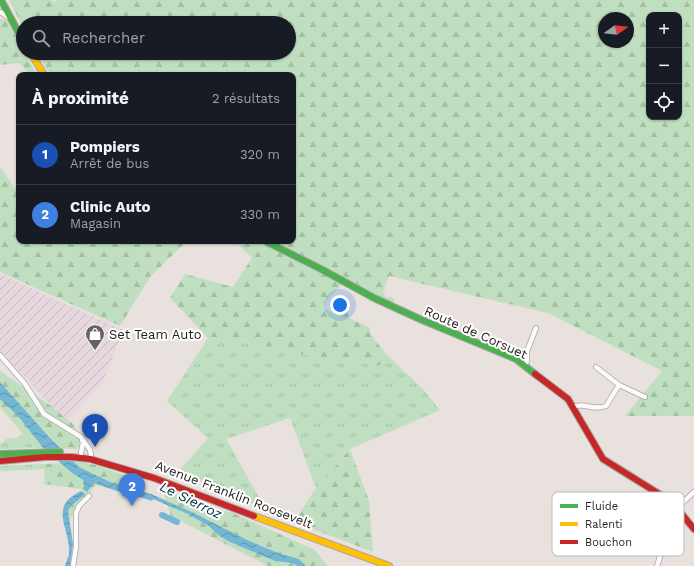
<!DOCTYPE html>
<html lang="fr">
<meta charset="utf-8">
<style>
body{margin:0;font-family:"Work Sans",sans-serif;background:#20242c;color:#f1f3f6}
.controls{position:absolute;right:12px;top:12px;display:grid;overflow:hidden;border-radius:8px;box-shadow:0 1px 3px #0004}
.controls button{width:36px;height:36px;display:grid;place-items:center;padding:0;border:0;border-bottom:1px solid #363941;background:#171b24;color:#f1f3f6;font:20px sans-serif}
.compass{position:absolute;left:598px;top:12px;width:36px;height:36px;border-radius:50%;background:#171b24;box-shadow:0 1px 3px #0004;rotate:75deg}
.you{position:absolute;left:340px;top:305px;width:14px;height:14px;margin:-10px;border:3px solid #fff;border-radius:50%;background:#1a73e8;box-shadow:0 0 0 6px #1a73e833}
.badge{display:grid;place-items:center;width:26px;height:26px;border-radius:50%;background:#b3b2b2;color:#fff;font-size:13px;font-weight:700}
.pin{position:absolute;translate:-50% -33px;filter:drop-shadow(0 1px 2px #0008)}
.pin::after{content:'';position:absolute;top:21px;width:14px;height:12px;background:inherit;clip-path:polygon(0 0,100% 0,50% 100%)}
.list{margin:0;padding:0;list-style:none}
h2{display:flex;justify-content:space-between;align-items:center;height:52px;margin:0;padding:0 16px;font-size:17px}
h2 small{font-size:13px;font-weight:400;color:#9ea1a6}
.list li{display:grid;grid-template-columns:26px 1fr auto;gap:12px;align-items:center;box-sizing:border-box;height:60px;padding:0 16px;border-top:1px solid #363941}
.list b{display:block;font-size:15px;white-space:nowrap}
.list p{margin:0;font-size:13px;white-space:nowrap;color:#9ea1a6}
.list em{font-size:13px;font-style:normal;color:#9ea1a6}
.icon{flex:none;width:22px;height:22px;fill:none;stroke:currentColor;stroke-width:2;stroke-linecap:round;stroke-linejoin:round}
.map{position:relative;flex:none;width:694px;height:566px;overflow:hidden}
.search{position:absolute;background:#171b24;box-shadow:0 1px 3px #0004;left:16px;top:16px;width:280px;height:44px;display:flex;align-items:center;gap:10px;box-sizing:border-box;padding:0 14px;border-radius:22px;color:#9ea1a6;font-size:15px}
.panel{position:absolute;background:#171b24;box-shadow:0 1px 3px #0004;left:16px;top:72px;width:280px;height:172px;border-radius:8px}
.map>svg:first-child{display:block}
.industrial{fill:url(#industrial-furrows)}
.grass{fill:url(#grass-tufts)}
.forest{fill:url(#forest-firs);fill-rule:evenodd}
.water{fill:url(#water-waves)}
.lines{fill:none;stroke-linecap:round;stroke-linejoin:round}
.canal{stroke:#74b7d4;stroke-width:6}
.street-casing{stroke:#aaa5a3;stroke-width:6}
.fast-casing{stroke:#aaa5a3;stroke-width:8}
.slow-casing{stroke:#aaa5a3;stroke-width:8}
.jam-casing{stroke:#aaa5a3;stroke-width:8}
.street{stroke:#fcfafa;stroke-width:4.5}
.fast{stroke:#4caf50;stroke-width:6}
.slow{stroke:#ffc107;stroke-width:6}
.jam{stroke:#c62828;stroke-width:6}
.labels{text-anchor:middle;stroke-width:4;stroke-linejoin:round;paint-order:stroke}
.street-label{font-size:13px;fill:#211d1b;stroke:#fff}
.poi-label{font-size:13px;fill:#211d1b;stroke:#fff;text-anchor:start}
.water-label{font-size:14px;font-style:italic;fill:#043143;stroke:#fff}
.key{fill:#fff;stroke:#bcbbbb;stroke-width:1}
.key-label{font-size:11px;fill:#211d1b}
</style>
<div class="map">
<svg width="694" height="566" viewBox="0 0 694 566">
<defs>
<pattern id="industrial-furrows" width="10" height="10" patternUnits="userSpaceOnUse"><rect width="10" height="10" fill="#e7d8df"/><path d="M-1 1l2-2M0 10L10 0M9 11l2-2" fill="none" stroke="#c6b9bf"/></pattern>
<pattern id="grass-tufts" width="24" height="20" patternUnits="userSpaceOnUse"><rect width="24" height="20" fill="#c0dfc0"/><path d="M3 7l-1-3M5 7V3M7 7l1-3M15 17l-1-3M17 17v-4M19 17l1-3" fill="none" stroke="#a5bfa4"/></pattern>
<pattern id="forest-firs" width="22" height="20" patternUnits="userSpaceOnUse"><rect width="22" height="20" fill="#c0dfc0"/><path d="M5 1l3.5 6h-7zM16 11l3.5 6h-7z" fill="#a5bfa4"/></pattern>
<pattern id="water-waves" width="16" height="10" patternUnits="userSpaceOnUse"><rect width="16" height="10" fill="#74b7d4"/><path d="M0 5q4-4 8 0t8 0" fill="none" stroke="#5f94ab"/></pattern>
</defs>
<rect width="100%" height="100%" fill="#e8e1de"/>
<polygon class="industrial" points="0,274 123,330 103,382 66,422 0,350"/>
<g class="grass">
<polygon points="208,338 246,341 362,358 376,366 382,364 387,355 423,389 440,410 350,449 316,488 290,418 226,439 266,510 179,471 208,438 167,401"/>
<polygon points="23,434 35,448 0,449 0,444 8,438 15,439"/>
<polygon points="45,464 46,469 0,471 0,466"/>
</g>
<g class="forest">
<path d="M9,0h43l3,2 1,-2h638v416h-69l37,-45 -114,-58 -159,-37 -6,16 3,5h6l3,3 -3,5 -46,-25 -21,22 -1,6 14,8 4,-11 6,4 1,9 20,9 2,8 16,20 -4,9 -7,2 -14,-8 -12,7 -104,-24 -38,-3 -38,-40 15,-24 48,13 19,-29 -13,-13 -34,-4h88v-166h-243l-13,-22h252v-30h-266v4zM649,15h30v102h-30zM604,18h24v24h-24z"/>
<polygon points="0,19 7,20 23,49 23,53 25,53 37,75 30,75 19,63 0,65"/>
<polygon points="0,167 19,194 19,241 187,241 150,277 120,326 0,272"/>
<polygon points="0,371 51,406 75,426 82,441 77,449 35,448 0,407"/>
<polygon points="350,449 369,501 373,552 310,528 297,517 316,488"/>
<path d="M79,462l17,3 29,11 -2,16 -28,-7c-7,13 -18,22 -26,35 0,-4 -1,-8 0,-11 4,-8 14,-7 12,-20l-37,-5 1,-20z"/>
<polygon points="163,491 235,514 315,550 328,566 268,566 171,516"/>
</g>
<g class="water">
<polygon points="0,382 49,437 79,467 110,482 151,494 196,514 247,540 278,553 299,559 306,566 298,566 293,563 275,561 228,541 217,534 209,526 188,514 153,499 152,501 137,496 137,495 126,492 123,493 94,483 87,492 83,489 84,486 83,480 71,472 44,449 18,416 0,399"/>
<path d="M81,491l4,3c-5,6 -14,10 -17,17l5,33 -3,22h-5c1,-4 3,-8 4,-12 2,-26 -22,-47 12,-63z"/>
</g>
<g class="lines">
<polyline class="canal" points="162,515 177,522"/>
<g class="street-casing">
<g id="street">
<polyline points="0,12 10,18"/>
<polyline points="0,355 25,384 44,414 81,437 90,450 91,455"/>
<polyline points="525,365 527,361 527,351 536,328"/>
<polyline points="596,367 619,385 645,397"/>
<path d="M573,407c11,-5 20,4 33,-1l13,-21"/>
<polyline points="81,453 83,443 82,439"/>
<polyline points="677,508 694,492"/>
<polyline points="73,566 76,547 76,513 79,506 89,496"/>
<polyline points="657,566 675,511"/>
</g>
</g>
<g class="fast-casing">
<g id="fast">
<polyline points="1,0 23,41"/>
<polyline points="265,241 321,269 374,298 422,320 516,359 535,374"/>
<polyline points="0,454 60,452"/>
</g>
</g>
<g class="slow-casing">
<g id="slow">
<polyline points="31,53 44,75"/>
<polyline points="254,516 389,566"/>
</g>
</g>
<g class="jam-casing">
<g id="jam">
<polyline points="535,374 568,399 603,459 672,502 694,529"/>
<polyline points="0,461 45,457 71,457 90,459 154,478 254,516"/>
</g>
</g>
<use href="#street" class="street"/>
<use href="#fast" class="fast"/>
<use href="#slow" class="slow"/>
<use href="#jam" class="jam"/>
</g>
<defs>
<g id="shop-pin" transform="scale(1)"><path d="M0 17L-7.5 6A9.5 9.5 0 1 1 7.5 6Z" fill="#67625f" stroke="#fff"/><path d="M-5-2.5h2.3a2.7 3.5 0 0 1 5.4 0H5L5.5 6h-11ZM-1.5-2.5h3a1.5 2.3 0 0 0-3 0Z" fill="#fff"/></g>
</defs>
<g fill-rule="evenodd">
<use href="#shop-pin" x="95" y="334"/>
</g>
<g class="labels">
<g class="street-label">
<text transform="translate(476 332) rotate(24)" y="5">Route de Corsuet</text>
<text transform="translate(234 494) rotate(21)" y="5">Avenue Franklin Roosevelt</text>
</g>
<g class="poi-label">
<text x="109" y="339">Set Team Auto</text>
</g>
<g class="water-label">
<text transform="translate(191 500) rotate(26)" y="5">Le Sierroz</text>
</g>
</g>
<rect x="552" y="492" width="132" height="64" rx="6" class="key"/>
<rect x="560" y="504" width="18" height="4" fill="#4caf50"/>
<rect x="560" y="522" width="18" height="4" fill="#ffc107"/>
<rect x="560" y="540" width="18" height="4" fill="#c62828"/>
<g class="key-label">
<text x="585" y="510">Fluide</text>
<text x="585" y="528">Ralenti</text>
<text x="585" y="546">Bouchon</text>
</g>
</svg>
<div class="controls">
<button>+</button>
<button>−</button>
<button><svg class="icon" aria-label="locate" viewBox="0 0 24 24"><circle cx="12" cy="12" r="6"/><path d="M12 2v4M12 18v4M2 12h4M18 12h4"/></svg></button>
</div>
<svg class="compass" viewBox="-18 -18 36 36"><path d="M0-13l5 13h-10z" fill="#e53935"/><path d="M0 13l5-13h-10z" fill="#9ea1a6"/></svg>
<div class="you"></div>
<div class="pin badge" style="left:95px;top:447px;background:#1a4fb4">1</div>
<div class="pin badge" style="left:132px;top:506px;background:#3f7fe0">2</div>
<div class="search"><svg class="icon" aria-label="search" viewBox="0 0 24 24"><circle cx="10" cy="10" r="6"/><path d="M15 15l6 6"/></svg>Rechercher</div>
<section class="panel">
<h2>À proximité<small>2 résultats</small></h2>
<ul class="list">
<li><span class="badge" style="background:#1a4fb4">1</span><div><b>Pompiers</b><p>Arrêt de bus</p></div><em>320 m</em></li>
<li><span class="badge" style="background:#3f7fe0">2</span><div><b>Clinic Auto</b><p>Magasin</p></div><em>330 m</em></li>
</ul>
</section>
</div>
